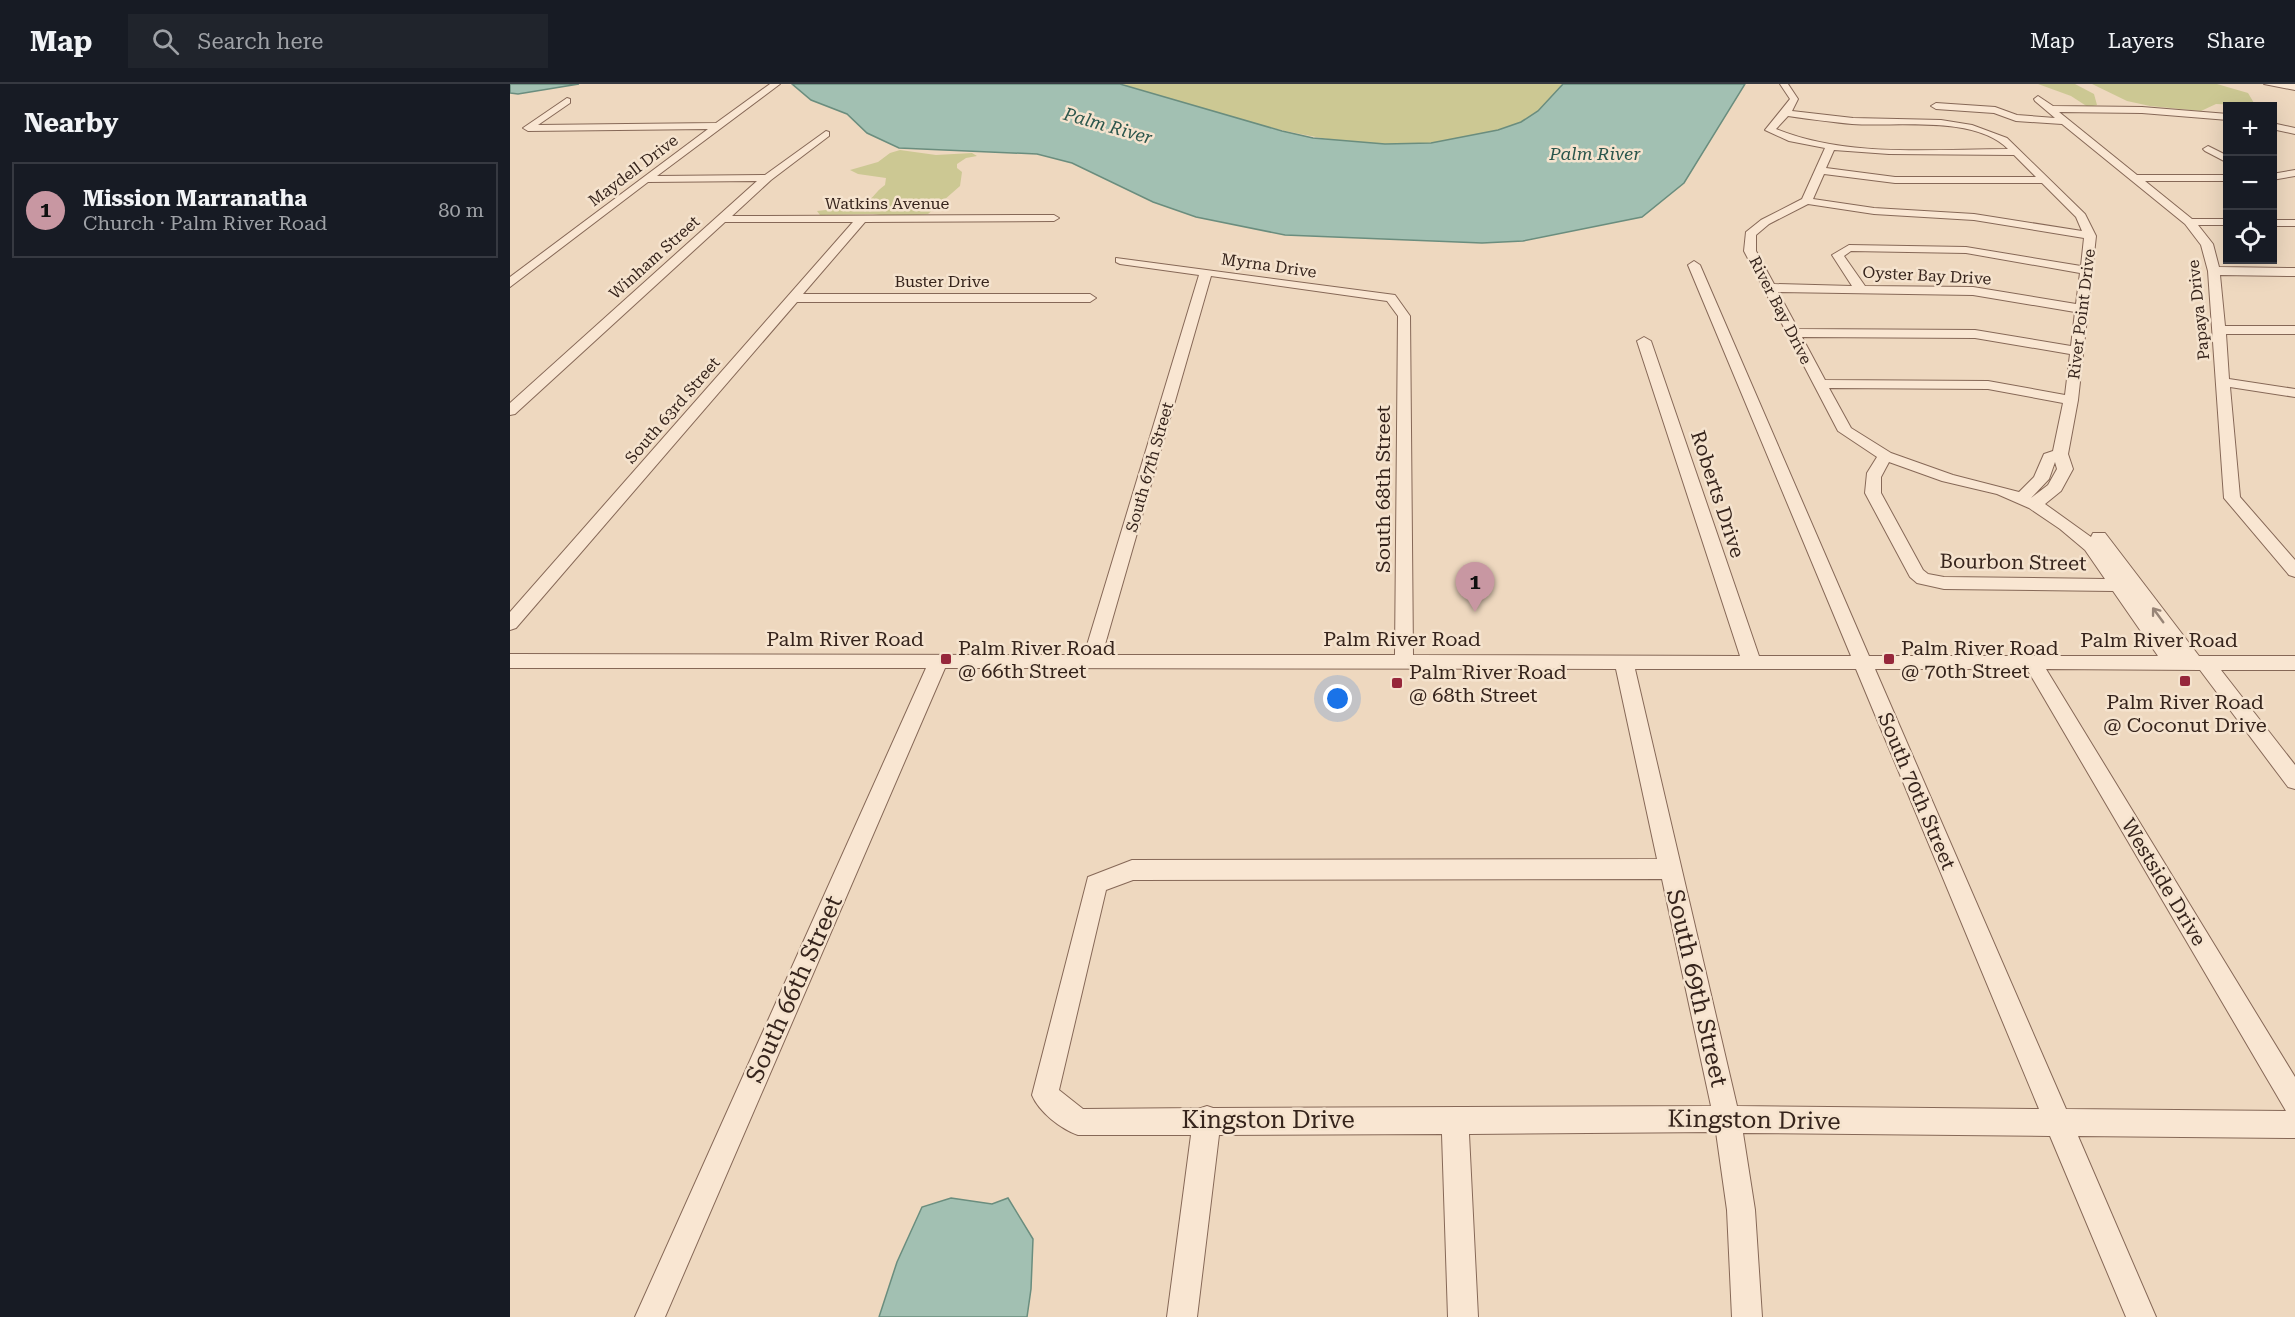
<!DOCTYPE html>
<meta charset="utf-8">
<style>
body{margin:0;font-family:"Roboto Serif",serif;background:#20242c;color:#f1f3f6}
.controls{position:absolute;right:18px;top:18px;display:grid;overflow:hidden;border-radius:0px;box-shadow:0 6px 24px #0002}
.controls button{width:54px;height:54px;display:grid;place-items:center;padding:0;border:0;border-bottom:2px solid #363941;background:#171b24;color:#f1f3f6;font:30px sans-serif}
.you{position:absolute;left:828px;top:615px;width:21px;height:21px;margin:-15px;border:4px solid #fff;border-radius:50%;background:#1a73e8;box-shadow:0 0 0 9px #1a73e833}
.badge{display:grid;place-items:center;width:39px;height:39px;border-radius:50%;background:#c897a2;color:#111;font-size:20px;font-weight:700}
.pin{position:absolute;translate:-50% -50px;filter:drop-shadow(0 2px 3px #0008)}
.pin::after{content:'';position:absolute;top:32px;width:21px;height:18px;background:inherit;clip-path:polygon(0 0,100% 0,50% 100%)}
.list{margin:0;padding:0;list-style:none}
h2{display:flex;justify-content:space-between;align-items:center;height:78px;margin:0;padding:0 24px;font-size:26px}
h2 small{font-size:20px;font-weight:400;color:#9ea1a6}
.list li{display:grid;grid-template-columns:39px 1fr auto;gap:18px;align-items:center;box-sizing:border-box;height:96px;margin:0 12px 12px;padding:0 12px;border:2px solid #363941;border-radius:0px}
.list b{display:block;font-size:22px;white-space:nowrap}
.list p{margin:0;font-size:20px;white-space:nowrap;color:#9ea1a6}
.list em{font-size:20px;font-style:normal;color:#9ea1a6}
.icon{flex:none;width:33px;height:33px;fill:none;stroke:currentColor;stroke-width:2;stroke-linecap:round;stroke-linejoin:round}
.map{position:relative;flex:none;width:1785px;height:1233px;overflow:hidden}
header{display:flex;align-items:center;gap:36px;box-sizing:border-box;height:84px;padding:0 30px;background:#171b24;border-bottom:2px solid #363941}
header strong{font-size:28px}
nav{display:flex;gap:33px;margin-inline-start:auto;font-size:21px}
.search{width:420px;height:54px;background:#20242c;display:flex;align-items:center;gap:15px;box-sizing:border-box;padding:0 21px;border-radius:0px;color:#9ea1a6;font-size:22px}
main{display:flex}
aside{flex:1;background:#171b24}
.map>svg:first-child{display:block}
.green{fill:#ccc893}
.water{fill:#a2c0b2;stroke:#6a8d7e;stroke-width:1.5}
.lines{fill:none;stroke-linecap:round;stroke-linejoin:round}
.minor-casing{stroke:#866857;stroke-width:2}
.minor{fill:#f9e6d2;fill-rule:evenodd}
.oneway{stroke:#988577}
.poi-dot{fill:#96273b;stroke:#f5e3ce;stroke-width:2}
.labels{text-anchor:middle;stroke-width:5;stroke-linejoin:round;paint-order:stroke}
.far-street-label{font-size:16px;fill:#36241c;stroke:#f5e3ce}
.far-water-label{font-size:18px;font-style:italic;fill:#2b564c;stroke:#f5e3ce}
.street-label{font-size:20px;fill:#36241c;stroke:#f5e3ce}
.poi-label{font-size:20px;fill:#36241c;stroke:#f5e3ce;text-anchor:start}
.near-street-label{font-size:24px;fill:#36241c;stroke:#f5e3ce}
</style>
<header>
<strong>Map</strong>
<div class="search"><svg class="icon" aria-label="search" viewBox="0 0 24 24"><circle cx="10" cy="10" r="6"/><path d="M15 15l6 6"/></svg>Search here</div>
<nav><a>Map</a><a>Layers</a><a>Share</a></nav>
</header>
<main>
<aside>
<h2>Nearby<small></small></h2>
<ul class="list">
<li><span class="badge">1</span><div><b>Mission Marranatha</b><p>Church · Palm River Road</p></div><em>80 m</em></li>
</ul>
</aside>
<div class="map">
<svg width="1785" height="1233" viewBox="0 0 1785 1233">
<rect width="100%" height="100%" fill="#eed8bf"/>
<g class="green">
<path d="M610,0h443c-8,9 -16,19 -25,27 -16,14 -38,19 -58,24 -125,29 -242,-16 -360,-51z"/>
<polygon points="1528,0 1565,0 1584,10 1587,21 1578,23 1561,12"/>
<polygon points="1582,0 1707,0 1738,9 1744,19 1753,22 1706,20 1691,27 1640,22 1617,17"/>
<path d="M390,66l36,5 36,-2 5,3 -11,2 -9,6v4l5,4 -2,14 -32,28 -33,3 -22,-3 -53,1 -3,-4 45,-5c9,-5 14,-15 23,-21l1,-7 -28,-4 -8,-4 28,-8 12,-9z"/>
</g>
<g class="water">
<polygon points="0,0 69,0 8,10 0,9"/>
<polygon points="282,0 610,0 772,47 803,54 875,60 921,59 988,46 1011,38 1028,27 1053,0 1235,0 1174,99 1132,133 1013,157 972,159 775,151 686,133 643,118 562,79 527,70 389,64 357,49 337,30 301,16"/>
<polygon points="441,1114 482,1120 498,1114 523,1155 521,1205 517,1233 369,1233 387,1178 412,1123"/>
</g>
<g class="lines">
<g class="minor-casing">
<g id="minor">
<polygon points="260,0 270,0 147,92 255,91 316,47 319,48 319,52 261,96 222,132 544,131 549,134 544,137 355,138 293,210 580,210 586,214 580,218 287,218 6,544 0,546 0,528 343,138 215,138 5,330 0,331 0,319 247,97 138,98 0,203 0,193 198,45 18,47 13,44 57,14 60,15 60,19 28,41 206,39"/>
<path d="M1270,0h8l10,15 -6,12 61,7 88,2 31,5 35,13 78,76 11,22 -18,164 -10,54 5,15 -12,22 -16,13 46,33 2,-4h12l94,123h96v14h-74l74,95v24l-7,-2 -88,-117 -154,-1 249,408v61l-217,-2 78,181h-30l-76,-181 -307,-3 12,77 7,107h-30l-5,-107 -11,-78 -247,2 9,183h-30l-6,-183 -223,1 -22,182h-30l24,-182h-113c-17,-6 -39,-23 -46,-40l56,-218 44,-17 525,-1 -41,-190 -671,-1 -280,649h-30l291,-649h-416v-14l574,1 115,-380 -79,-11 -4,-2v-4l279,37 15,21 3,339 327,1 -103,-315 7,-4 7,4 108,315h92l-163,-391 6,-4 6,4 169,391h289l-45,-65 -169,-2 -27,-6 -7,-6 -45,-84 2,-20 10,-16 -39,-26 -94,-180 2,-19 15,-12 41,-21 23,-51 -36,-7 -24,-11 25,-31zM1278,32c21,3 43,6 64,8 45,3 122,-9 156,25 -76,0 -161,9 -232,-20zM1324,66l55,4 125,1 22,22h-141l-69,-9zM1314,90l71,9h147l34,34 6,14 -108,-17 -100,-6 -61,-9zM1298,120l66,10 100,6 110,18 -3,28 -115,-19 -117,-2 -17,10 20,31 -78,-2 -18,-33v-16l13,-11zM1341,167l115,2 114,20 -4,31 -103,-17 -108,-1 -21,-30zM701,192l176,25 11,15 -3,339h-293zM1268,208l195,3 102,17 -4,34 -96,-16 -177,-1zM1292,253l173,1 95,16 -5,41 -77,-14 -163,-1zM1319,304l159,1 75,14 -10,48 -9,3 -10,23 -15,15 -66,-17 -62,-22 -40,-25zM1379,378l53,19 55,13 32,14 31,21 25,21 20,29 -161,-2 -16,-3 -5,-4 -42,-77v-16zM1545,378l2,7 -9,16 -17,13 18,-19zM1125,585h221l183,440 -302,-3zM1365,585h152l259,442 -220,-2zM1152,795l49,227 -498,2 -6,-2 -6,2 -118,1 -24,-19 47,-200 27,-10z"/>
<polygon points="1754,0 1785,0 1785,6"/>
<polygon points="1528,12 1543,22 1632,23 1718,30 1718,36 1632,29 1549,28 1627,91 1718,91 1718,97 1635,97 1682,135 1718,135 1718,141 1688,141 1703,160 1709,183 1785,184 1785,192 1710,191 1715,242 1785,242 1785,250 1716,250 1719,295 1785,305 1785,313 1720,303 1730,413 1785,476 1785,493 1779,491 1714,414 1698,187 1691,161 1675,140 1552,40 1506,37 1484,29 1426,25 1421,22 1426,19 1485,23 1507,31 1545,34 1525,17 1524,15"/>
<polygon points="1762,39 1785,44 1785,50 1762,45"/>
<polygon points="1698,62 1718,72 1718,79 1695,67 1693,65"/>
<polygon points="1785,86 1785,92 1762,96 1762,90"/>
<rect x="1762" y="136" width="23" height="6"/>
</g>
</g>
<use href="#minor" class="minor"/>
</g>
<defs><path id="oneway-shaft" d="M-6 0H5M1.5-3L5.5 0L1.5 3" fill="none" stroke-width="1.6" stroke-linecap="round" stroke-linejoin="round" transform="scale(1.5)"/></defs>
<use class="oneway" href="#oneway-shaft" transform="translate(1648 531) rotate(-126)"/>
<g class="poi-dot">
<rect x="430" y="569" width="12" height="12" rx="3"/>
<rect x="1373" y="569" width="12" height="12" rx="3"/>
<rect x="1669" y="591" width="12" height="12" rx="3"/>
<rect x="881" y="593" width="12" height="12" rx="3"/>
</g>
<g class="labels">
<g class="far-street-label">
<text transform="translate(123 86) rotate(-37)" y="6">Maydell Drive</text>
<text x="377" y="125">Watkins Avenue</text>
<text transform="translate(144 173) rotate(-42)" y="6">Winham Street</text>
<text transform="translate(759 181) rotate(8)" y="6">Myrna Drive</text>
<text transform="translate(1417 191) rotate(3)" y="6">Oyster Bay Drive</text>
<text x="432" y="203">Buster Drive</text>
<text transform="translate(1271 226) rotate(63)" y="6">River Bay Drive</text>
<text transform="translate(1688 226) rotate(-96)" y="6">Papaya Drive</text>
<text transform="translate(1571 230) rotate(-83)" y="6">River Point Drive</text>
<text transform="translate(162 326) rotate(-49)" y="6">South 63rd Street</text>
<text transform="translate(639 383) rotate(-74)" y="6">South 67th Street</text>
</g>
<g class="far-water-label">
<text transform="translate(598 42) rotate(16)" y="6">Palm River</text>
<text x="1085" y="76">Palm River</text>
</g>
<g class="street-label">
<text transform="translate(873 405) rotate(-90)" y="7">South 68th Street</text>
<text transform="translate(1208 410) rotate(72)" y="7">Roberts Drive</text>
<text transform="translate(1503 478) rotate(1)" y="7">Bourbon Street</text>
<text x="335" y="562">Palm River Road</text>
<text x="892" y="562">Palm River Road</text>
<text x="1649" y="563">Palm River Road</text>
<text transform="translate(1407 707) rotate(67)" y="7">South 70th Street</text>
<text transform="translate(1654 798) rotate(59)" y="7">Westside Drive</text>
</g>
<g class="poi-label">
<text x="448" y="571">Palm River Road<tspan x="448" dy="23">@ 66th Street</tspan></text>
<text x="1391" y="571">Palm River Road<tspan x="1391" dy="23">@ 70th Street</tspan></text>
<text x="899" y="595">Palm River Road<tspan x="899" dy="23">@ 68th Street</tspan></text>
<text x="1675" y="625" text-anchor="middle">Palm River Road<tspan x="1675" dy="23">@ Coconut Drive</tspan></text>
</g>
<g class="near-street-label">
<text transform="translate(1187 904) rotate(77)" y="8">South 69th Street</text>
<text transform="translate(284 905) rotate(-66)" y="8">South 66th Street</text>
<text x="758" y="1044">Kingston Drive</text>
<text transform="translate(1244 1036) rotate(1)" y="8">Kingston Drive</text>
</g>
</g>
</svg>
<div class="controls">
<button>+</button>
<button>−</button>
<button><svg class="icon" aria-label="locate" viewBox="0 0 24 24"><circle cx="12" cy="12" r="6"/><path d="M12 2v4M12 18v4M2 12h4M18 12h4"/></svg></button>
</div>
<div class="you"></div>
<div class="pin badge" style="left:965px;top:528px">1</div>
</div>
</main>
